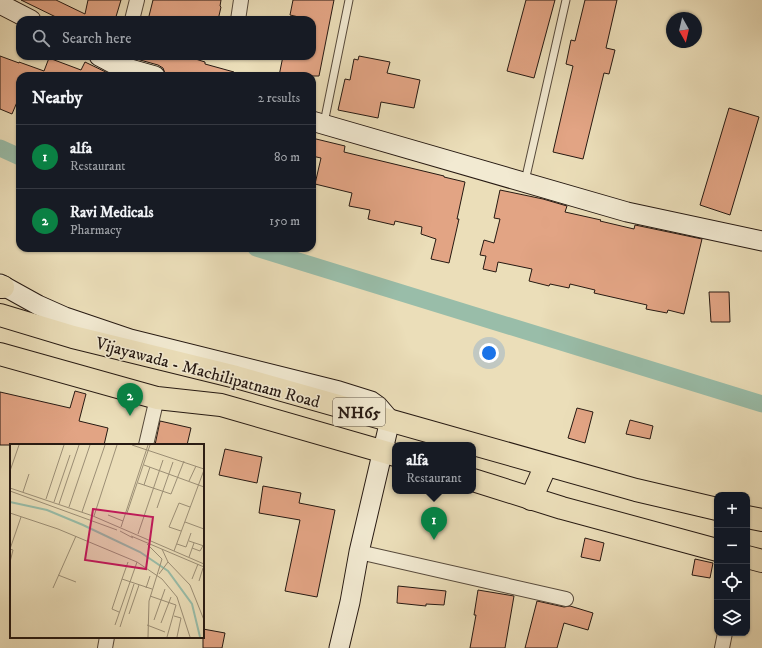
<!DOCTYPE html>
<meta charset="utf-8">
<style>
body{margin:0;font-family:"IM FELL DW Pica",serif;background:#20242c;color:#f1f3f6}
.controls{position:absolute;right:12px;bottom:12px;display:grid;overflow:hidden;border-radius:8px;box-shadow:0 1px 3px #0004}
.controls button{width:36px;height:36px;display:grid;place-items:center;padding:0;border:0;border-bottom:1px solid #363941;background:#171b24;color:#f1f3f6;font:20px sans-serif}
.compass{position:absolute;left:666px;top:12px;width:36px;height:36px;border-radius:50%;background:#171b24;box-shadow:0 1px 3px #0004;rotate:172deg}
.you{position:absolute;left:489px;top:353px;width:14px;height:14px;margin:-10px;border:3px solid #fff;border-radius:50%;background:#1a73e8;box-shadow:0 0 0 6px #1a73e833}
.badge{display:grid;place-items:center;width:26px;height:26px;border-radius:50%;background:#0b8043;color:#fff;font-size:13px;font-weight:700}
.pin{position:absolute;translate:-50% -33px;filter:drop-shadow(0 1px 2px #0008)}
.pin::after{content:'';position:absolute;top:21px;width:14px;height:12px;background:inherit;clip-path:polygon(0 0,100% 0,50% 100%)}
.popup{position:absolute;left:392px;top:442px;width:84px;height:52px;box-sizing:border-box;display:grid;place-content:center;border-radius:8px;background:#171b24;filter:drop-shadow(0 1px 3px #0005);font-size:13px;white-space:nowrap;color:#9ea1a6}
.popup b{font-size:15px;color:#f1f3f6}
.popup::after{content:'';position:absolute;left:50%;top:100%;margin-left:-8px;border:8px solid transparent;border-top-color:#171b24}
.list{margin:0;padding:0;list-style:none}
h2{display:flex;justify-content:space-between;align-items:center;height:52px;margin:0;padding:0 16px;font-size:17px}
h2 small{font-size:13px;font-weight:400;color:#9ea1a6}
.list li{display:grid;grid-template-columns:26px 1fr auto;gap:12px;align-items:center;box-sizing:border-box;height:64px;padding:0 16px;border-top:1px solid #363941}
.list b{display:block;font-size:15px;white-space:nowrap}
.list p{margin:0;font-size:13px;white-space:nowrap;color:#9ea1a6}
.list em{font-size:13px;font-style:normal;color:#9ea1a6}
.icon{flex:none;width:22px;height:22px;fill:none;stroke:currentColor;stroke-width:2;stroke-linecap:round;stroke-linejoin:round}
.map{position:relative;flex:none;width:762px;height:648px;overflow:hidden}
.search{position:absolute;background:#171b24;box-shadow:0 1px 3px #0004;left:16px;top:16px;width:300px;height:44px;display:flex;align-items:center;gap:10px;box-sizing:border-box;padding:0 14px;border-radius:12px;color:#9ea1a6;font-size:15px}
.panel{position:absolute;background:#171b24;box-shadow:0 1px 3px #0004;left:16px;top:72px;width:300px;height:180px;border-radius:12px}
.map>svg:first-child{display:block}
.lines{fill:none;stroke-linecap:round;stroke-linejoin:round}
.canal{stroke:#99bda9;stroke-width:17}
.building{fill:#e2a484;stroke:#261912}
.lane-casing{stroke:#574a3c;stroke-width:9}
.street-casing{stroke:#574a3c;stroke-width:16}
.secondary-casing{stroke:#261912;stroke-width:21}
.highway-casing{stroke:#261912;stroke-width:24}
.lane{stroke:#f2ead2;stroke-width:7}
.street{stroke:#f2ead2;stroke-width:14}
.secondary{stroke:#f2ead2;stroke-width:19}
.highway{stroke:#ebdeb9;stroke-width:22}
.labels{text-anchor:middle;stroke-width:3;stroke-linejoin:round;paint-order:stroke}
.shield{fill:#f2ead2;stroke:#63584c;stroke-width:1}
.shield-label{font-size:16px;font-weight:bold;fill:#261912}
.street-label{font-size:17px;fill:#261912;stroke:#f2ead2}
.inset-river{fill:none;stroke:#99bda9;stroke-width:2}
.inset-road{fill:none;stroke:#9c8f76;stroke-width:1}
.view{fill:#c2185b;fill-opacity:0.15;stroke:#c2185b;stroke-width:2}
.inset-edge{fill:none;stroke:#261912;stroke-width:2}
</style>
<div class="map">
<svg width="762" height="648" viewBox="0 0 762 648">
<rect width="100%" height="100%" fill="#ebdeb9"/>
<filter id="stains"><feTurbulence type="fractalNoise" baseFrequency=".005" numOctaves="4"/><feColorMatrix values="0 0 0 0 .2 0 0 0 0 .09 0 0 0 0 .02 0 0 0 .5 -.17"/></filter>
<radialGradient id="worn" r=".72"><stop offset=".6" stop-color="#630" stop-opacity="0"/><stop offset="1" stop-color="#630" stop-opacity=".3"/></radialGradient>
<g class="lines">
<g class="canal">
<polyline points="0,148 20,157"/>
<polyline points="256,248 762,404"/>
</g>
</g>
<g class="building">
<polygon points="21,0 56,0 85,14 88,0 121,0 115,20 62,20"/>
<polygon points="153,0 221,0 220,6 221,7 218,20 148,20"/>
<polygon points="293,0 334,0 319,76 279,76 283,56 312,56 312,20 290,15"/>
<polygon points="526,0 555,0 534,78 507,71"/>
<polygon points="585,0 617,0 606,48 615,50 609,74 604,73 583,159 553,152 573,66 566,64 571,40 575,41"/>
<polygon points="0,56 19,63 19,62 44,71 49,58 81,70 85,62 114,76 20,76 20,95 12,114 0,109"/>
<polygon points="134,56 186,56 205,62 205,64 234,72 234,76 166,76 163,68 158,65 133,58"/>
<polygon points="359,56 390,62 387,73 420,80 414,108 381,102 378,118 338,110 345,79 350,80 354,59 358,60"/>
<polygon points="729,108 759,117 730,215 700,205"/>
<polygon points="312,138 345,146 344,152 444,176 444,177 465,182 457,219 459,219 449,263 431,259 436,239 421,234 422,227 395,221 394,225 368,219 370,210 349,206 352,193 315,184 321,158 312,156"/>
<polygon points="500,190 543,199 567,206 565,212 601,220 600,221 634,229 635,225 702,239 684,314 668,310 667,313 646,309 647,305 594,293 595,290 570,284 569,288 550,284 549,286 529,281 532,269 498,262 496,272 483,269 486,256 480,255 484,240 494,243 500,219 494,218"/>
<polygon points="709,292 729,292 730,322 711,322"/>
<polygon points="75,391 86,394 79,421 108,428 104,445 0,445 0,392 70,408"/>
<polygon points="577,408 593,412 585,443 568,438"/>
<polygon points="630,420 653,426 650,439 626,434"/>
<polygon points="160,421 191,428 187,445 155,445"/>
<polygon points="225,449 262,457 257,483 219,475"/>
<polygon points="263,486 301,493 299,503 335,510 317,597 285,591 300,520 259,513"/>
<polygon points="585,538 604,543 600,561 581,557"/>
<polygon points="695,559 713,563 710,578 692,575"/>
<polygon points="398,586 446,591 444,605 426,604 426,606 397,603"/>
<polygon points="478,590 514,596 505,648 470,648 476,615 474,615"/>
<polygon points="537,601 564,607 570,606 593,613 588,630 564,623 557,648 525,648"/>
<polygon points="203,629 225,633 222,648 203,648"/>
</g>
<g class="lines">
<g class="lane-casing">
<g id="lane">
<polyline points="324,123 349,0"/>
<polyline points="525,181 566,0"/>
</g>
</g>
<g class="street-casing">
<g id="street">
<polyline points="132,20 137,0"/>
<polyline points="238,20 241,0"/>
<polyline points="146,445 157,398"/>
<polyline points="359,552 566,599"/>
<polyline points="105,648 107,637"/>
<polyline points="722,648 725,633"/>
</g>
</g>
<g class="secondary-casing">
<g id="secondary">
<polyline points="0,4 31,20"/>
<polyline points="99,56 116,65 155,76"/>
<polyline points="312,121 627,212 762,241"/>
<polyline points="0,284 38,305 65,317 130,339 339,391 371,401 378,406 390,420 359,552 350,602 339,648"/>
</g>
</g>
<g class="highway-casing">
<g id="highway">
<polyline points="0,287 3,287"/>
<polyline points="0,315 73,337 236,377 636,490 717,509"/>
<polyline points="0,354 157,398 221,405 395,455"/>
<polyline points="473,480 562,508 717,550"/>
<polyline points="531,499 546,465"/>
<polyline points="747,517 762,520"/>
<polyline points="747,557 762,561"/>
</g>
</g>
<use href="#lane" class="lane"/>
<use href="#street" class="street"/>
<use href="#secondary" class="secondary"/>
<use href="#highway" class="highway"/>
</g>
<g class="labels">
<rect class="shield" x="333" y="398" width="52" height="28" rx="3"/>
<g class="shield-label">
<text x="359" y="418">NH65</text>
</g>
<g class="street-label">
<text transform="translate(208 372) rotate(15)" y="6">Vijayawada - Machilipatnam Road</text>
</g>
</g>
<g transform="translate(10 444)">
<rect width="194" height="194" fill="#ebdeb9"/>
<path class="inset-river" d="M0,58l37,8 36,15 57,27 28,19 24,33 8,33"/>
<path class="inset-road" d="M122,1l72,24M134,21l60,22M0,27l9,-26M179,37l7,-15M128,39l33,11 13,-33M134,41l6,-18M0,44l83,28 111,48M0,47l107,39M13,48l6,-18M36,55l18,-54M44,58l16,-47M49,60l20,-59M59,63l21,-62M147,64l16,-46M72,68l23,-67M0,69l48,16 79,33 25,17 15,18 13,40M117,69l23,-68M98,71l15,6M84,72l23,-71M175,78l19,7M111,83l27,-82M110,87l13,7M171,87l-12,-4 10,-24 11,4M128,90l25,-74M121,92l73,31M179,97l15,5M137,100l15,15 -13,42 -1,36M167,100l9,3 5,-14M182,104l8,3 4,-7M152,105l6,13 22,23 14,35M164,107l30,-81M179,113l5,-14M0,118l3,-12 -3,-1 11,-32M149,130l9,-12M48,131l18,7M112,135l6,-17M182,135l6,-15M189,137l4,-13M43,144l23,-52M136,144l4,-12M140,152l26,9 -9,32M109,168l-7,-3 10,-30 30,10M119,170l10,-29M164,172l7,2 -4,19M144,176l11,-31M151,179l10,-26M105,181l22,-63M137,181l18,7M110,183l14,-43"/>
<path class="view" d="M83,65l60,8 -7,52 -61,-9z"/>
<rect width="194" height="194" class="inset-edge"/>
</g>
<rect width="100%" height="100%" filter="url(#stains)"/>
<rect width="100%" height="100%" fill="url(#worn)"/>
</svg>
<div class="controls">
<button>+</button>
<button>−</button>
<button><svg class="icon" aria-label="locate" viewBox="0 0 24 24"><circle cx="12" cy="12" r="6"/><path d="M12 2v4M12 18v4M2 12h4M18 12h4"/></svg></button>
<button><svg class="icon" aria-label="layers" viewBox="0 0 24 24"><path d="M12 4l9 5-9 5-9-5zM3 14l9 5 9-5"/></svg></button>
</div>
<svg class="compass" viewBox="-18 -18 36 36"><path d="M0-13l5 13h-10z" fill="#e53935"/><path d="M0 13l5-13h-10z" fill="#9ea1a6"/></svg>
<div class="you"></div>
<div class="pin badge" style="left:434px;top:540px">1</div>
<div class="popup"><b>alfa</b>Restaurant</div>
<div class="pin badge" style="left:130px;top:416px">2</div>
<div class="search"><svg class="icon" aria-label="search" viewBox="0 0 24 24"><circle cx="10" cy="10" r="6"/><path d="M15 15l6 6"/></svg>Search here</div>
<section class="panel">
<h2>Nearby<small>2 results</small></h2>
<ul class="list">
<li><span class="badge">1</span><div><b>alfa</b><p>Restaurant</p></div><em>80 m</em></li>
<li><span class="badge">2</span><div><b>Ravi Medicals</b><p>Pharmacy</p></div><em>150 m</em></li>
</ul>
</section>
</div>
